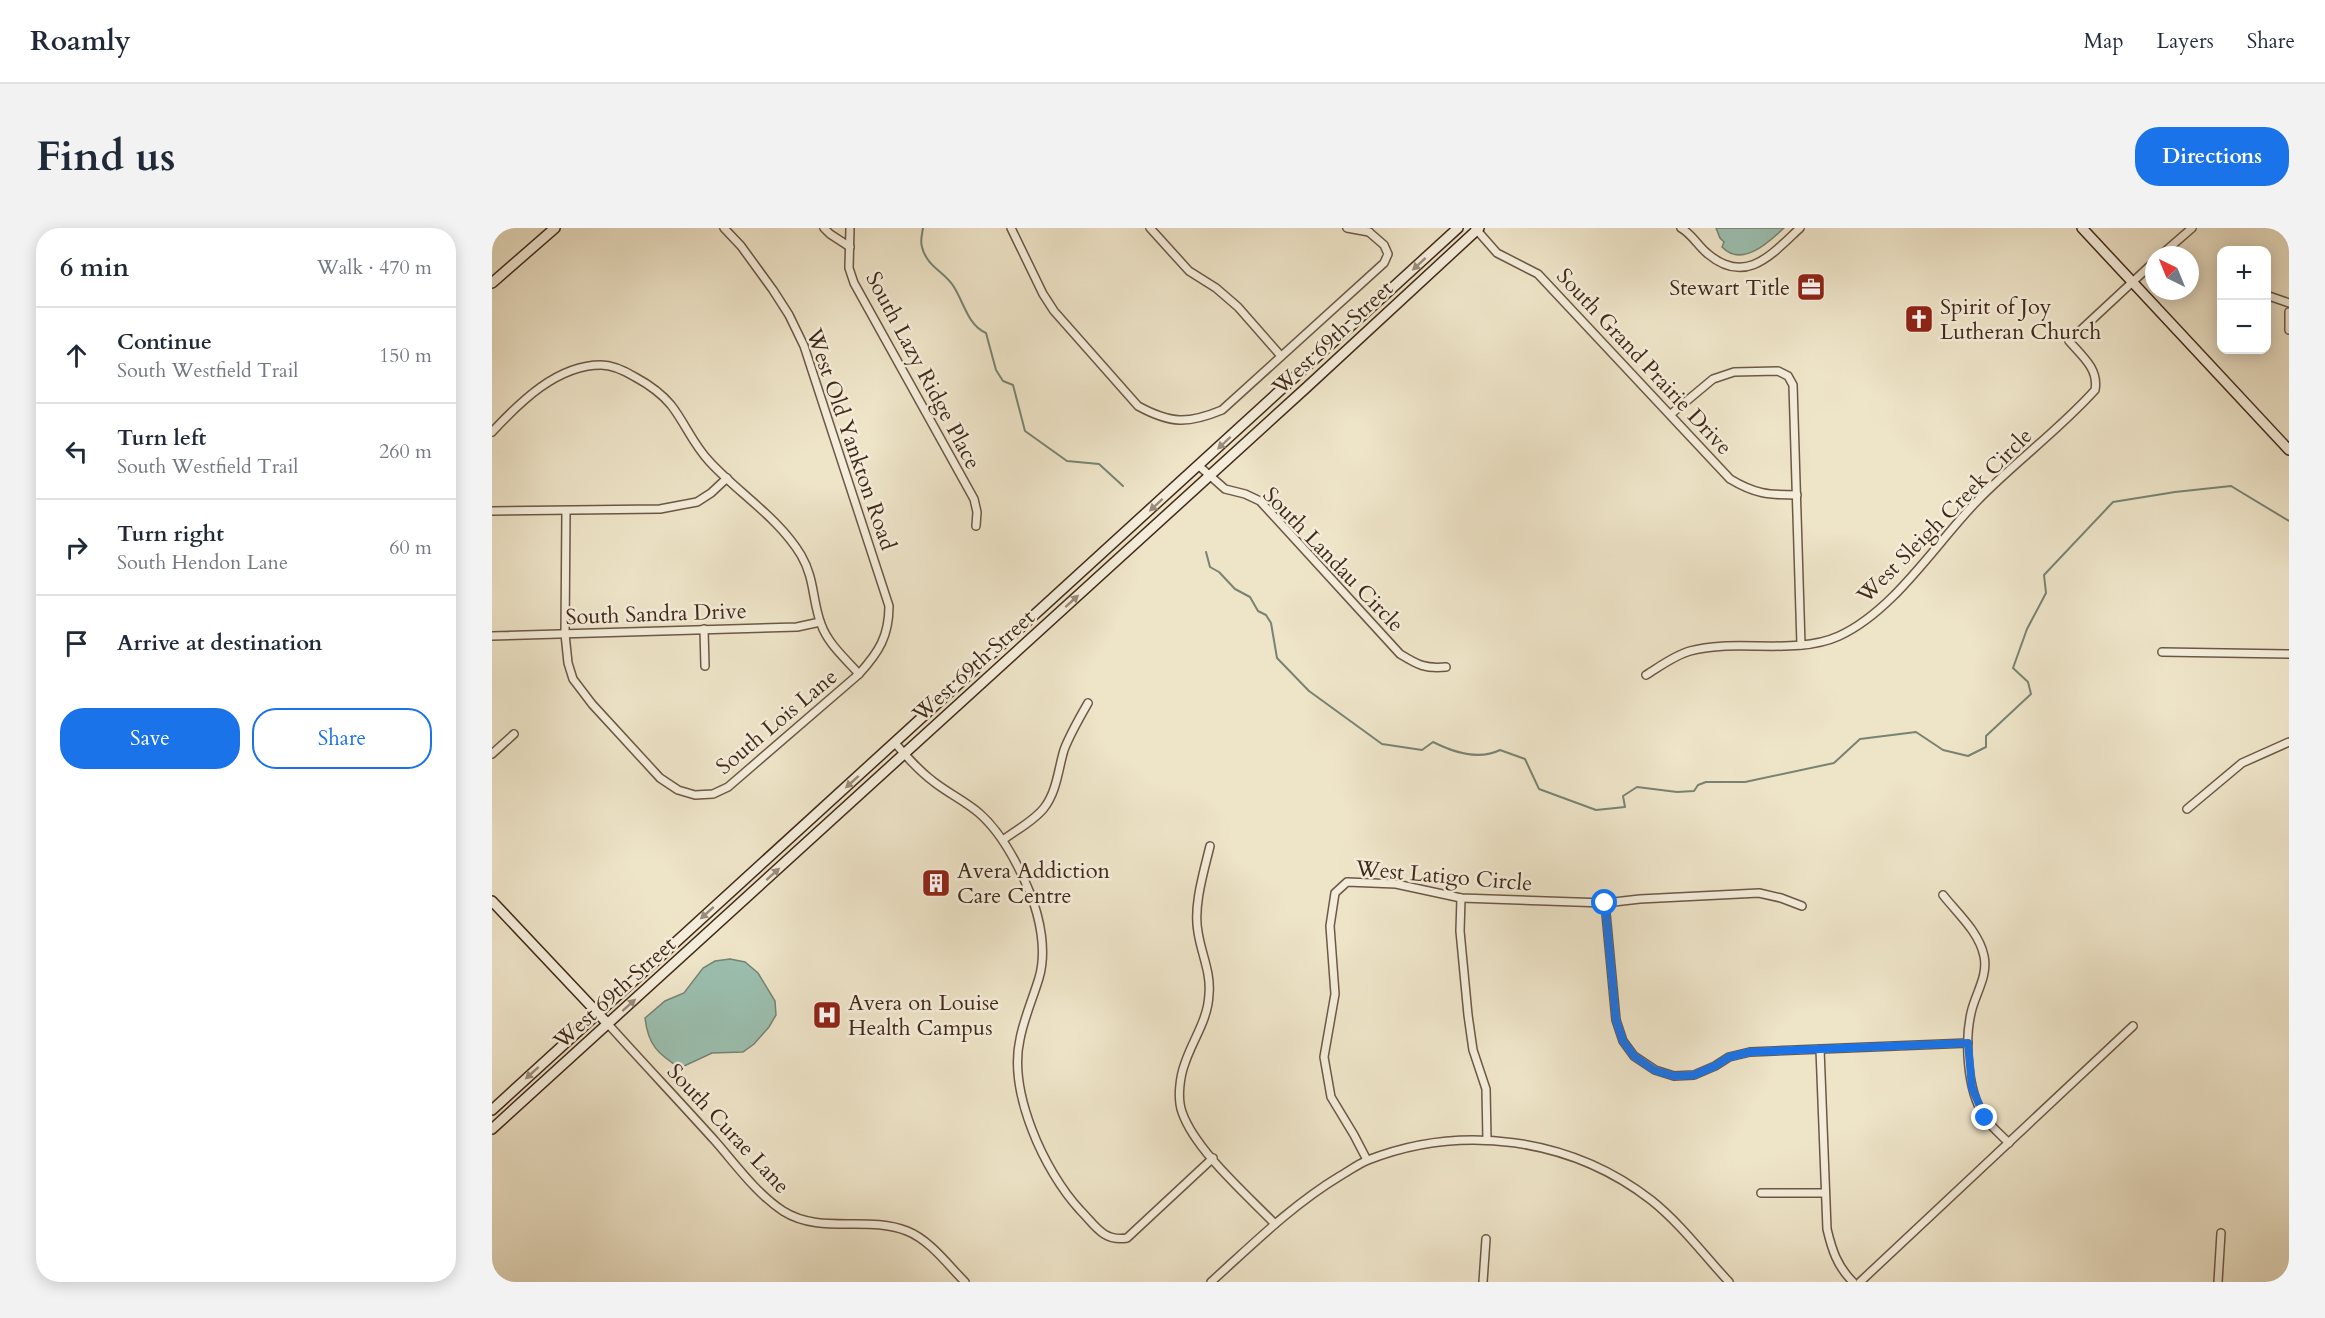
<!DOCTYPE html>
<meta charset="utf-8">
<style>
body{margin:0;font-family:Cardo,serif;background:#f2f2f3;color:#1f2937}
.controls{position:absolute;right:18px;top:18px;display:grid;overflow:hidden;border-radius:12px;box-shadow:0 3px 15px #0003}
.controls button{width:54px;height:54px;display:grid;place-items:center;padding:0;border:0;border-bottom:2px solid #e0e1e3;background:#fff;color:#1f2937;font:30px sans-serif}
.compass{position:absolute;left:1653px;top:18px;width:54px;height:54px;border-radius:50%;background:#fff;box-shadow:0 3px 15px #0003;rotate:317deg}
.stop{position:absolute;width:18px;height:18px;margin:-14px;border:4px solid #1a73e8;border-radius:50%;background:#fff}
.stop.end{background:#1a73e8;border-color:#fff;box-shadow:0 2px 6px #0008}
.list{margin:0;padding:0;list-style:none}
h2{display:flex;justify-content:space-between;align-items:center;height:78px;margin:0;padding:0 24px;font-size:26px}
h2 small{font-size:20px;font-weight:400;color:#747a83}
.list li{display:grid;grid-template-columns:39px 1fr auto;gap:18px;align-items:center;box-sizing:border-box;height:96px;padding:0 24px;border-top:2px solid #e0e1e3}
.list b{display:block;font-size:22px;white-space:nowrap}
.list p{margin:0;font-size:20px;white-space:nowrap;color:#747a83}
.list em{font-size:20px;font-style:normal;color:#747a83}
.actions{display:flex;gap:12px;padding:18px 24px}
.actions a{flex:1;padding:14px 0;border:2px solid #1a73e8;border-radius:24px;text-align:center;font-size:21px;color:#1a73e8}
.actions .main{background:#1a73e8;color:#fff}
.icon{flex:none;width:33px;height:33px;fill:none;stroke:currentColor;stroke-width:2;stroke-linecap:round;stroke-linejoin:round}
.map{position:relative;flex:none;width:1797px;height:1054px;overflow:hidden;border-radius:24px}
header{display:flex;align-items:center;gap:36px;box-sizing:border-box;height:84px;padding:0 30px;background:#fff;border-bottom:2px solid #e0e1e3}
header strong{font-size:28px}
nav{display:flex;gap:33px;margin-inline-start:auto;font-size:21px}
.intro{display:flex;align-items:center;justify-content:space-between;box-sizing:border-box;height:144px;padding:0 36px}
h1{margin:0;font-size:42px}
.button{padding:15px 27px;border-radius:24px;background:#1a73e8;color:#fff;font-size:21px;font-weight:700}
main{display:flex;gap:36px;padding:0 36px}
aside{flex:1;background:#fff;border-radius:24px;box-shadow:0 3px 15px #0003}
.map>svg:first-child{display:block}
.water{fill:#9bbfaf;stroke:#778373;stroke-width:1.5}
.lines{fill:none;stroke-linecap:round;stroke-linejoin:round}
.stream{stroke:#778373;stroke-width:2}
.street-casing{stroke:#6c5845;stroke-width:10}
.secondary-casing{stroke:#412919;stroke-width:12}
.street{stroke:#f4eddb;stroke-width:7}
.secondary{stroke:#f4eddb;stroke-width:9}
.oneway{fill:#9a8b7a}
.route{stroke:#1a73e8;stroke-width:8}
.labels{text-anchor:middle;stroke-width:5;stroke-linejoin:round;paint-order:stroke}
.poi-label{font-size:22px;fill:#412919;stroke:#f4eddb;text-anchor:start}
.street-label{font-size:22px;fill:#412919;stroke:#f4eddb}
</style>
<header>
<strong>Roamly</strong>
<nav><a>Map</a><a>Layers</a><a>Share</a></nav>
</header>
<div class="intro"><h1>Find us</h1><a class="button">Directions</a></div>
<main>
<aside>
<h2>6 min<small>Walk · 470 m</small></h2>
<ul class="list">
<li><svg class="icon" aria-label="ahead" viewBox="0 0 24 24"><path d="M12 20V5M6 11l6-6 6 6"/></svg><div><b>Continue</b><p>South Westfield Trail</p></div><em>150 m</em></li>
<li><svg class="icon" aria-label="left" viewBox="0 0 24 24"><path d="M17 20v-9H6M10 6l-5 5 5 5"/></svg><div><b>Turn left</b><p>South Westfield Trail</p></div><em>260 m</em></li>
<li><svg class="icon" aria-label="right" viewBox="0 0 24 24"><path d="M7 20v-9h11M14 6l5 5-5 5"/></svg><div><b>Turn right</b><p>South Hendon Lane</p></div><em>60 m</em></li>
<li><svg class="icon" aria-label="arrive" viewBox="0 0 24 24"><path d="M6 21V4h12l-3 4 3 4H6"/></svg><div><b>Arrive at destination</b></div></li>
</ul>
<div class="actions"><a class="main">Save</a><a>Share</a></div>
</aside>
<div class="map">
<svg width="1797" height="1054" viewBox="0 0 1797 1054">
<rect width="100%" height="100%" fill="#eee4c8"/>
<filter id="stains"><feTurbulence type="fractalNoise" baseFrequency=".00333" numOctaves="4"/><feColorMatrix values="0 0 0 0 .2 0 0 0 0 .09 0 0 0 0 .02 0 0 0 .5 -.17"/></filter>
<radialGradient id="worn" r=".72"><stop offset=".6" stop-color="#630" stop-opacity="0"/><stop offset="1" stop-color="#630" stop-opacity=".3"/></radialGradient>
<g class="water">
<path d="M1224,0h68c-15,14 -42,40 -62,19l2,-5 -4,-4z"/>
<path d="M238,731l15,3 13,11 17,28 1,14 -7,12 -15,17 -11,8 -31,1 -32,15c-22,-14 -32,-23 -35,-50l20,-17 19,-8 19,-25 12,-7z"/>
</g>
<g class="lines">
<g class="stream">
<path d="M431,0c-1,6 -3,13 -1,19 5,20 23,25 32,40 10,16 14,38 32,46l10,37 7,11 10,4 12,46 42,30 32,3 24,22"/>
<path d="M714,324l4,15 9,5 16,17 15,8 8,14 8,4 5,8 6,35 32,33 73,53 40,6 11,-8c20,10 45,19 67,8l25,9 14,30 57,21 29,-3 -2,-11 14,-9 40,5 17,-1 4,-6 8,-3h39l89,-19 26,-24 56,-7 27,18 25,6 18,-9v-11l45,-42 -3,-12 -15,-14 14,-39 19,-36 -2,-18 69,-73 62,-10 56,-6 58,35"/>
</g>
<g class="street-casing">
<g id="street">
<polyline points="332,0 338,6 358,19"/>
<polyline points="358,0 357,40 362,55 482,271 485,284 484,298"/>
<path d="M519,0l32,66 11,17 84,95c33,18 50,18 84,4l162,-147 4,-9 -4,-9 -15,-13"/>
<polyline points="658,0 697,43 724,60 746,79 789,128"/>
<polyline points="855,0 877,4"/>
<path d="M983,0l22,25 41,21 192,205c25,15 38,16 67,16"/>
<path d="M1189,0c11,6 17,18 27,26 38,32 64,0 92,-26"/>
<polyline points="1669,27 1700,0"/>
<polyline points="1774,67 1797,75"/>
<polyline points="1797,84 1797,102"/>
<polyline points="1179,186 1221,151 1242,144 1286,143 1296,148 1301,157 1309,417"/>
<path d="M0,204c28,-30 65,-67 109,-67 12,0 24,6 34,12 13,7 26,16 36,28 14,18 22,39 38,56 29,32 69,56 92,94 14,24 11,45 20,69 7,20 24,34 38,50"/>
<path d="M707,238l26,23 20,5 15,7 140,153c18,11 25,15 46,13"/>
<polyline points="0,283 168,281 205,274 219,265 235,250"/>
<path d="M74,283l-1,123 3,29 5,16 19,25 68,74 18,12 17,5 18,-1 15,-7 131,-113c20,-22 30,-38 30,-68l-85,-260 -15,-31 -16,-25 -32,-44 -17,-18"/>
<polyline points="212,401 213,438"/>
<polyline points="0,408 305,399 328,394"/>
<polyline points="1670,424 1797,426"/>
<path d="M1154,447c13,-8 29,-20 44,-24 45,-13 105,5 149,-15 55,-25 97,-93 139,-136 37,-38 81,-70 117,-110 4,-21 -13,-34 -26,-49l85,-79"/>
<path d="M403,515c12,14 24,28 39,39 14,11 31,19 45,31 23,20 39,51 51,80 10,25 17,58 9,85 -6,20 -15,40 -19,61 -12,53 24,132 60,171 15,15 23,32 47,28l86,-80"/>
<polyline points="0,526 22,506"/>
<polyline points="1695,581 1750,535 1797,514"/>
<path d="M511,612c13,-10 31,-19 41,-32 13,-17 14,-38 20,-58 6,-16 15,-31 24,-47"/>
<path d="M718,618c-6,25 -17,60 -12,86 3,21 13,40 11,62 -1,26 -16,45 -24,69 -5,13 -8,35 -3,49 13,38 65,83 93,112"/>
<path d="M1451,667c15,19 36,37 41,61 4,19 -7,35 -12,53 -8,30 -5,81 12,107 6,10 16,18 25,27"/>
<polyline points="969,670 968,703 976,787 981,822 994,861 995,912"/>
<polyline points="1113,675 1124,792 1131,813 1142,828 1163,842 1182,848 1202,847 1223,838 1237,829 1258,824 1476,815"/>
<path d="M116,796c36,40 72,78 108,118 20,23 41,52 67,69 38,24 84,4 124,20 23,9 41,34 58,51"/>
<path d="M1328,821l7,180c5,21 10,37 26,53"/>
<polyline points="875,932 862,907 839,869 832,829 843,766 838,698 843,665 855,654 904,656 969,670 1113,675 1148,671 1267,665 1289,670 1310,678"/>
<polyline points="1269,965 1333,965"/>
<path d="M719,1054c42,-38 81,-77 129,-106 9,-5 18,-12 28,-16 94,-37 203,-22 283,40 29,23 53,55 78,82"/>
<polyline points="991,1054 994,1011"/>
<polyline points="1368,1054 1641,798"/>
<polyline points="1726,1054 1729,1005"/>
</g>
</g>
<g class="secondary-casing">
<g id="secondary">
<polyline points="1590,0 1797,222"/>
<polyline points="0,55 63,0"/>
<polyline points="0,673 116,796"/>
<polyline points="0,882 966,0"/>
<polyline points="0,901 815,159 987,0"/>
</g>
</g>
<use href="#street" class="street"/>
<use href="#secondary" class="secondary"/>
</g>
<defs><path id="oneway-solid" d="M-6-.8H1V-3.2L6.5 0L1 3.2V.8H-6Z" transform="scale(1.5)"/></defs>
<g class="oneway">
<use href="#oneway-solid" transform="translate(927 36) rotate(137)"/>
<use href="#oneway-solid" transform="translate(732 215) rotate(137)"/>
<use href="#oneway-solid" transform="translate(664 277) rotate(137)"/>
<use href="#oneway-solid" transform="translate(580 373) rotate(-42)"/>
<use href="#oneway-solid" transform="translate(360 554) rotate(138)"/>
<use href="#oneway-solid" transform="translate(281 646) rotate(-42)"/>
<use href="#oneway-solid" transform="translate(215 685) rotate(138)"/>
<use href="#oneway-solid" transform="translate(137 777) rotate(-42)"/>
<use href="#oneway-solid" transform="translate(40 845) rotate(138)"/>
</g>
<g class="lines">
<polyline class="route" points="1113,675 1124,792 1131,813 1142,828 1162,842 1182,848 1202,847 1223,838 1237,829 1258,824 1476,815 1480,860 1493,890"/>
</g>
<defs>
<g id="office-square" transform="scale(1.5)"><rect x="-9" y="-9" width="18" height="18" rx="4" fill="#8f2418" stroke="#f4eddb"/><path d="M-6-3h4V-5.5h4V-3h4V5H-6ZM-1-4.5V-3h2v-1.5ZM-6 0V1H6V0Z" fill="#fff"/></g>
<g id="church-square" transform="scale(1.5)"><rect x="-9" y="-9" width="18" height="18" rx="4" fill="#8f2418" stroke="#f4eddb"/><path d="M-1.2-6h2.4v3.5h3.3v2.4h-3.3V6h-2.4V-.1h-3.3v-2.4h3.3Z" fill="#fff"/></g>
<g id="building-square" transform="scale(1.5)"><rect x="-9" y="-9" width="18" height="18" rx="4" fill="#8f2418" stroke="#f4eddb"/><path d="M-4-6H4V6H1V3H-1V6H-4ZM-2.5-4.3h1.7v1.8h-1.7ZM.8-4.3h1.7v1.8H.8ZM-2.5-1h1.7V.8h-1.7ZM.8-1h1.7V.8H.8Z" fill="#fff"/></g>
<g id="hospital-square" transform="scale(1.5)"><rect x="-9" y="-9" width="18" height="18" rx="4" fill="#8f2418" stroke="#f4eddb"/><path d="M-5-5h3v3.5h4V-5h3V5h-3V1.5h-4V5h-3Z" fill="#fff"/></g>
</defs>
<g fill-rule="evenodd">
<use href="#office-square" x="1319" y="59"/>
<use href="#church-square" x="1427" y="91"/>
<use href="#building-square" x="444" y="655"/>
<use href="#hospital-square" x="335" y="787"/>
</g>
<g class="labels">
<g class="poi-label">
<text x="1298" y="67" text-anchor="end">Stewart Title</text>
<text x="1448" y="86">Spirit of Joy<tspan x="1448" dy="25">Lutheran Church</tspan></text>
<text x="465" y="650">Avera Addiction<tspan x="465" dy="25">Care Centre</tspan></text>
<text x="356" y="782">Avera on Louise<tspan x="356" dy="25">Health Campus</tspan></text>
</g>
<g class="street-label">
<text transform="translate(840 109) rotate(-43)" y="8">West 69th Street</text>
<text transform="translate(1153 133) rotate(47)" y="8">South Grand Prairie Drive</text>
<text transform="translate(432 142) rotate(62)" y="8">South Lazy Ridge Place</text>
<text transform="translate(360 211) rotate(71)" y="8">West Old Yankton Road</text>
<text transform="translate(1452 287) rotate(-45)" y="8">West Sleigh Creek Circle</text>
<text transform="translate(842 331) rotate(46)" y="8">South Landau Circle</text>
<text transform="translate(164 385) rotate(-2)" y="8">South Sandra Drive</text>
<text transform="translate(481 437) rotate(-42)" y="8">West 69th Street</text>
<text transform="translate(284 493) rotate(-40)" y="8">South Lois Lane</text>
<text transform="translate(952 647) rotate(5)" y="8">West Latigo Circle</text>
<text transform="translate(122 764) rotate(-42)" y="8">West 69th Street</text>
<text transform="translate(237 900) rotate(47)" y="8">South Curae Lane</text>
</g>
</g>
<rect width="100%" height="100%" filter="url(#stains)"/>
<rect width="100%" height="100%" fill="url(#worn)"/>
</svg>
<div class="controls">
<button>+</button>
<button>−</button>
</div>
<svg class="compass" viewBox="-18 -18 36 36"><path d="M0-13l5 13h-10z" fill="#e53935"/><path d="M0 13l5-13h-10z" fill="#747a83"/></svg>
<div class="stop" style="left:1113px;top:675px"></div>
<div class="stop end" style="left:1493px;top:890px"></div>
</div>
</main>
